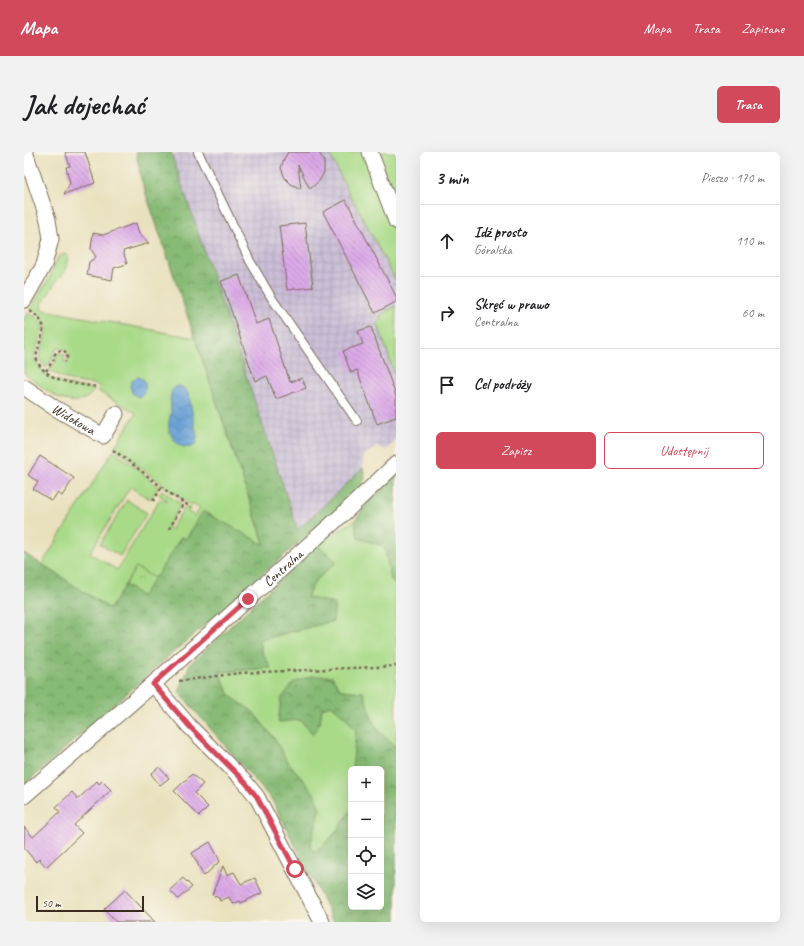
<!DOCTYPE html>
<html lang="pl">
<meta charset="utf-8">
<style>
body{margin:0;font-family:Caveat,sans-serif;background:#f2f2f2;color:#202124}
.controls{position:absolute;right:12px;bottom:12px;display:grid;overflow:hidden;border-radius:6px;box-shadow:0 4px 16px #0002}
.controls button{width:36px;height:36px;display:grid;place-items:center;padding:0;border:0;border-bottom:1px solid #e0e0e0;background:#fff;color:#202124;font:20px sans-serif}
.scale{position:absolute;left:12px;bottom:10px;width:108px;box-sizing:border-box;padding-left:4px;border:2px solid #3b2a1e;border-top:0;font-size:11px;line-height:14px;white-space:nowrap;color:#3b2a1e;-webkit-text-stroke:3px #fbf7ec;paint-order:stroke}
.stop{position:absolute;width:12px;height:12px;margin:-9px;border:3px solid #d1495b;border-radius:50%;background:#fff}
.stop.end{background:#d1495b;border-color:#fff;box-shadow:0 1px 4px #0008}
.list{margin:0;padding:0;list-style:none}
h2{display:flex;justify-content:space-between;align-items:center;height:52px;margin:0;padding:0 16px;font-size:17px}
h2 small{font-size:13px;font-weight:400;color:#757577}
.list li{display:grid;grid-template-columns:26px 1fr auto;gap:12px;align-items:center;box-sizing:border-box;height:72px;padding:0 16px;border-top:1px solid #e0e0e0}
.list b{display:block;font-size:15px;white-space:nowrap}
.list p{margin:0;font-size:13px;white-space:nowrap;color:#757577}
.list em{font-size:13px;font-style:normal;color:#757577}
.actions{display:flex;gap:8px;padding:12px 16px}
.actions a{flex:1;padding:9px 0;border:1px solid #d1495b;border-radius:6px;text-align:center;font-size:14px;color:#d1495b}
.actions .main{background:#d1495b;color:#fff}
.icon{flex:none;width:22px;height:22px;fill:none;stroke:currentColor;stroke-width:2;stroke-linecap:round;stroke-linejoin:round}
.map{position:relative;flex:none;width:372px;height:770px;overflow:hidden;border-radius:6px}
header{display:flex;align-items:center;gap:24px;box-sizing:border-box;height:56px;padding:0 20px;background:#d1495b;color:#fff}
header strong{font-size:19px}
nav{display:flex;gap:22px;margin-inline-start:auto;font-size:14px}
.intro{display:flex;align-items:center;justify-content:space-between;box-sizing:border-box;height:96px;padding:0 24px}
h1{margin:0;font-size:28px}
.button{padding:10px 18px;border-radius:6px;background:#d1495b;color:#fff;font-size:14px;font-weight:700}
main{display:flex;gap:24px;padding:0 24px}
aside{flex:1;background:#fff;border-radius:6px;box-shadow:0 4px 16px #0002}
.map>svg:first-child{display:block}
.industrial{fill:url(#industrial-grid)}
.grass{fill:#a9da88;stroke:#728253}
.forest{fill:url(#forest-crowns);stroke:#607249}
.park{fill:url(#park-crowns);stroke:#728253}
.water{fill:url(#water-waves);stroke:#51657a}
.building{fill:url(#building-back-hatch)}
.lines{fill:none;stroke-linecap:round;stroke-linejoin:round}
.lane-casing{stroke:#786a56;stroke-width:10}
.street-casing{stroke:#786a56;stroke-width:17}
.path{stroke:#786a56;stroke-width:2.5;stroke-dasharray:3 3;stroke-linecap:butt}
.lane{stroke:#fff;stroke-width:8}
.street{stroke:#fff;stroke-width:15}
.route{stroke:#d1495b;stroke-width:5}
.labels{text-anchor:middle;stroke-width:3.5;stroke-linejoin:round;paint-order:stroke}
.street-label{font-size:14px;fill:#3b2a1e;stroke:#fbf7ec}
</style>
<header>
<strong>Mapa</strong>
<nav><a>Mapa</a><a>Trasa</a><a>Zapisane</a></nav>
</header>
<div class="intro"><h1>Jak dojechać</h1><a class="button">Trasa</a></div>
<main>
<div class="map">
<svg width="372" height="770" viewBox="0 0 372 770">
<defs>
<pattern id="industrial-grid" width="8" height="8" patternUnits="userSpaceOnUse"><rect width="8" height="8" fill="#cabfd7"/><path d="M0 4h8M4 0v8" fill="none" stroke="#aea4b8"/></pattern>
<pattern id="forest-crowns" width="20" height="18" patternUnits="userSpaceOnUse"><rect width="20" height="18" fill="#86ba74"/><path d="M2 6a3 3 0 1 1 6 0M12 15a3 3 0 1 1 6 0" fill="none" stroke="#6f975f"/></pattern>
<pattern id="park-crowns" width="20" height="18" patternUnits="userSpaceOnUse"><rect width="20" height="18" fill="#a9da88"/><path d="M2 6a3 3 0 1 1 6 0M12 15a3 3 0 1 1 6 0" fill="none" stroke="#92bb75"/></pattern>
<pattern id="water-waves" width="16" height="10" patternUnits="userSpaceOnUse"><rect width="16" height="10" fill="#67a0d6"/><path d="M0 5q4-4 8 0t8 0" fill="none" stroke="#5683ad"/></pattern>
<pattern id="building-back-hatch" width="6" height="6" patternUnits="userSpaceOnUse"><rect width="6" height="6" fill="#dba9e8"/><path d="M-1 5l2 2M0 0l6 6M5-1l2 2" fill="none" stroke="#b38abb"/></pattern>
</defs>
<rect width="100%" height="100%" fill="#fbf7ec"/>
<filter id="ink" filterUnits="userSpaceOnUse"><feTurbulence type="fractalNoise" baseFrequency=".025" numOctaves="2"/><feDisplacementMap in="SourceGraphic" scale="8" xChannelSelector="R" yChannelSelector="G"/><feConvolveMatrix kernelMatrix="1 2 1 2 8 2 1 2 1" color-interpolation-filters="sRGB"/></filter>
<filter id="wash" filterUnits="userSpaceOnUse"><feTurbulence type="fractalNoise" baseFrequency=".012" numOctaves="4" result="noise"/><feDisplacementMap in="SourceGraphic" scale="16" xChannelSelector="R" yChannelSelector="G"/><feGaussianBlur stdDeviation="0.9" result="paint"/><feColorMatrix in="noise" values="0 0 0 0 0 0 0 0 0 0 0 0 0 0 0 0 0 1.4 0 .05"/><feComposite in="paint" operator="in"/></filter>
<g filter="url(#wash)">
<rect width="100%" height="100%" fill="#e9e1be"/>
<polygon class="industrial" points="155,0 305,0 327,46 332,53 372,129 372,154 358,162 354,172 372,226 372,288 362,298 353,295 339,303 339,316 274,379 148,3"/>
<g class="grass">
<polygon points="305,0 339,0 372,87 372,129 332,53 327,46"/>
<polygon points="352,0 372,0 372,51"/>
<path d="M40,102l4,2 -3,16 -7,6 -16,26 -1,4 3,2 151,28 70,208 -79,-7 -5,-2 -25,40 -1,-1 -1,2 -18,-11 -26,42 -68,-45 71,-113 21,15 25,21 -9,12 -20,-12 -40,66 27,17 43,-71 5,3 1,-2 -7,-5 3,-5 19,14 -14,24 3,2 15,-24 5,3 -2,3 7,4 5,-8 -7,-5 -2,3 -5,-4c-25,-17 -47,-37 -72,-54l22,-35 -38,-22 2,-4c-7,-4 -14,-3 -22,-5 -11,-2 -20,-6 -29,-12l7,-9v-6l3,-2 5,1 1,4 -2,3 4,2 2,-7 -4,-7 -6,-1 -4,3 -3,8 -6,9 -7,-10 8,-30 -8,-13 -9,-6 20,-32 8,-20z"/>
<polygon points="372,154 372,226 354,172 358,162"/>
<path d="M4,161l9,5 6,9 -9,29c0,5 3,8 6,11 12,17 36,20 55,22 -21,30 -52,-2 -71,-16v-54z"/>
<polygon points="103,348 123,361 96,404 76,392"/>
<polygon points="331,368 334,386 360,394 367,427 372,434 372,595 354,579 348,567 339,540 254,570 276,567 296,571 297,556 307,553 322,565 332,579 331,601 325,634 327,641 327,659 308,685 291,700 285,694 296,657 261,606 250,586 228,559 206,544 195,520 246,516 239,502 235,488 309,469 283,445 291,429 313,410 293,393"/>
</g>
<g class="forest">
<polygon points="112,0 147,0 274,378 339,316 341,326 337,336 122,524 0,633 0,401 86,457 101,433 118,444 131,424 132,425 157,385 162,387 179,359 241,393 117,27"/>
<polygon points="372,321 372,434 367,427 360,394 334,386 331,368 348,346"/>
<polygon points="293,393 313,410 291,429 283,445 311,452 309,469 236,488 239,502 247,516 195,520 206,544 228,559 250,586 261,606 290,641 296,657 286,694 291,700 308,685 327,659 327,755 357,755 357,617 328,617 332,579 322,565 307,553 298,556 296,571 289,582 276,568 254,570 257,547 269,531 287,524 308,524 317,538 339,540 348,567 354,579 372,595 372,770 310,770 248,648 155,540 166,512"/>
</g>
<polygon class="park" points="112,415 130,426 118,444 101,433"/>
<g class="water">
<polygon points="114,225 119,227 122,234 119,243 114,245 108,241 106,234 108,228"/>
<path d="M154,234c7,1 8,4 11,10l8,41 -1,7c-12,10 -24,-3 -27,-15 -1,-6 1,-12 2,-18 0,-10 -4,-20 7,-25z"/>
</g>
<g id="blocks">
<g class="building">
<polygon points="41,0 61,0 71,31 40,42 46,31 42,15 46,14"/>
<polygon points="264,0 294,0 297,4 300,9 300,20 296,28 286,37 274,13 277,37 267,32 261,26 257,16 260,7"/>
<polygon points="322,48 372,144 372,150 351,161 299,60"/>
<polygon points="112,71 115,82 125,91 99,99 103,112 90,116 88,128 63,123 65,110 72,105 67,97 69,81 79,83"/>
<polygon points="281,71 289,135 263,138 255,74"/>
<polygon points="215,123 232,172 245,167 266,230 278,226 282,236 252,247 243,224 231,229 197,129"/>
<polygon points="347,175 372,244 372,265 353,272 333,218 327,221 319,199 339,192 334,179"/>
<polygon points="16,304 50,326 38,344 33,341 28,349 9,337 14,330 4,323"/>
<polygon points="135,615 145,626 136,633 127,622"/>
<polygon points="168,622 179,632 170,641 184,655 175,664 150,639"/>
<polygon points="73,629 75,632 78,629 87,638 50,673 58,681 22,715 15,707 12,710 0,696 0,675 9,685 36,660 32,655 48,640 54,647"/>
<polygon points="186,690 196,709 180,724 168,701"/>
<polygon points="199,714 203,723 210,720 217,732 231,726 238,741 217,751 216,749 209,752 205,745 196,749 195,746 188,743"/>
<polygon points="159,726 168,735 154,747 146,738"/>
<polygon points="101,738 131,770 92,770 80,757"/>
</g>
</g>
</g>
<g filter="url(#ink)">
<use href="#blocks" fill-opacity="0" stroke="#786a56" stroke-width="1"/>
<g class="lines">
<g class="lane-casing">
<polyline id="lane" points="174,0 226,109 247,145 333,269"/>
</g>
<g class="street-casing">
<g id="street">
<polyline points="346,0 372,69"/>
<polyline points="0,148 20,113 27,87 24,68 1,0"/>
<path id="s1" d="M0,235l31,21 48,28 13,-22"/>
<polyline points="129,532 166,575 221,630 233,645 298,770"/>
<path id="s2" d="M0,644l129,-112 190,-170 53,-50"/>
</g>
</g>
<g class="path">
<path d="M6,159l9,7 5,9 -8,30c7,25 41,27 62,30"/>
<path d="M22,219l8,-12 1,-5 3,-3 5,-1c5,3 5,8 2,12"/>
<path d="M89,298c27,18 50,41 78,57"/>
<polyline points="129,349 138,335"/>
<polyline points="145,377 160,351"/>
<polyline points="155,529 216,521 372,514"/>
</g>
<use href="#lane" class="lane"/>
<use href="#street" class="street"/>
</g>
</g>
<g class="lines" filter="url(#ink)">
<polyline class="route" points="224,447 129,532 166,575 221,630 233,645 271,717"/>
</g>
<g class="labels">
<g class="street-label">
<text dy="5" stroke="none"><textPath href="#s1" startOffset="59">Widokowa</textPath></text>
<text dy="5" stroke="none"><textPath href="#s2" startOffset="345">Centralna</textPath></text>
</g>
</g>
</svg>
<div class="controls">
<button>+</button>
<button>−</button>
<button><svg class="icon" aria-label="locate" viewBox="0 0 24 24"><circle cx="12" cy="12" r="6"/><path d="M12 2v4M12 18v4M2 12h4M18 12h4"/></svg></button>
<button><svg class="icon" aria-label="layers" viewBox="0 0 24 24"><path d="M12 4l9 5-9 5-9-5zM3 14l9 5 9-5"/></svg></button>
</div>
<div class="scale">50 m</div>
<div class="stop" style="left:271px;top:717px"></div>
<div class="stop end" style="left:224px;top:447px"></div>
</div>
<aside>
<h2>3 min<small>Pieszo · 170 m</small></h2>
<ul class="list">
<li><svg class="icon" aria-label="ahead" viewBox="0 0 24 24"><path d="M12 20V5M6 11l6-6 6 6"/></svg><div><b>Idź prosto</b><p>Góralska</p></div><em>110 m</em></li>
<li><svg class="icon" aria-label="right" viewBox="0 0 24 24"><path d="M7 20v-9h11M14 6l5 5-5 5"/></svg><div><b>Skręć w prawo</b><p>Centralna</p></div><em>60 m</em></li>
<li><svg class="icon" aria-label="arrive" viewBox="0 0 24 24"><path d="M6 21V4h12l-3 4 3 4H6"/></svg><div><b>Cel podróży</b></div></li>
</ul>
<div class="actions"><a class="main">Zapisz</a><a>Udostępnij</a></div>
</aside>
</main>
